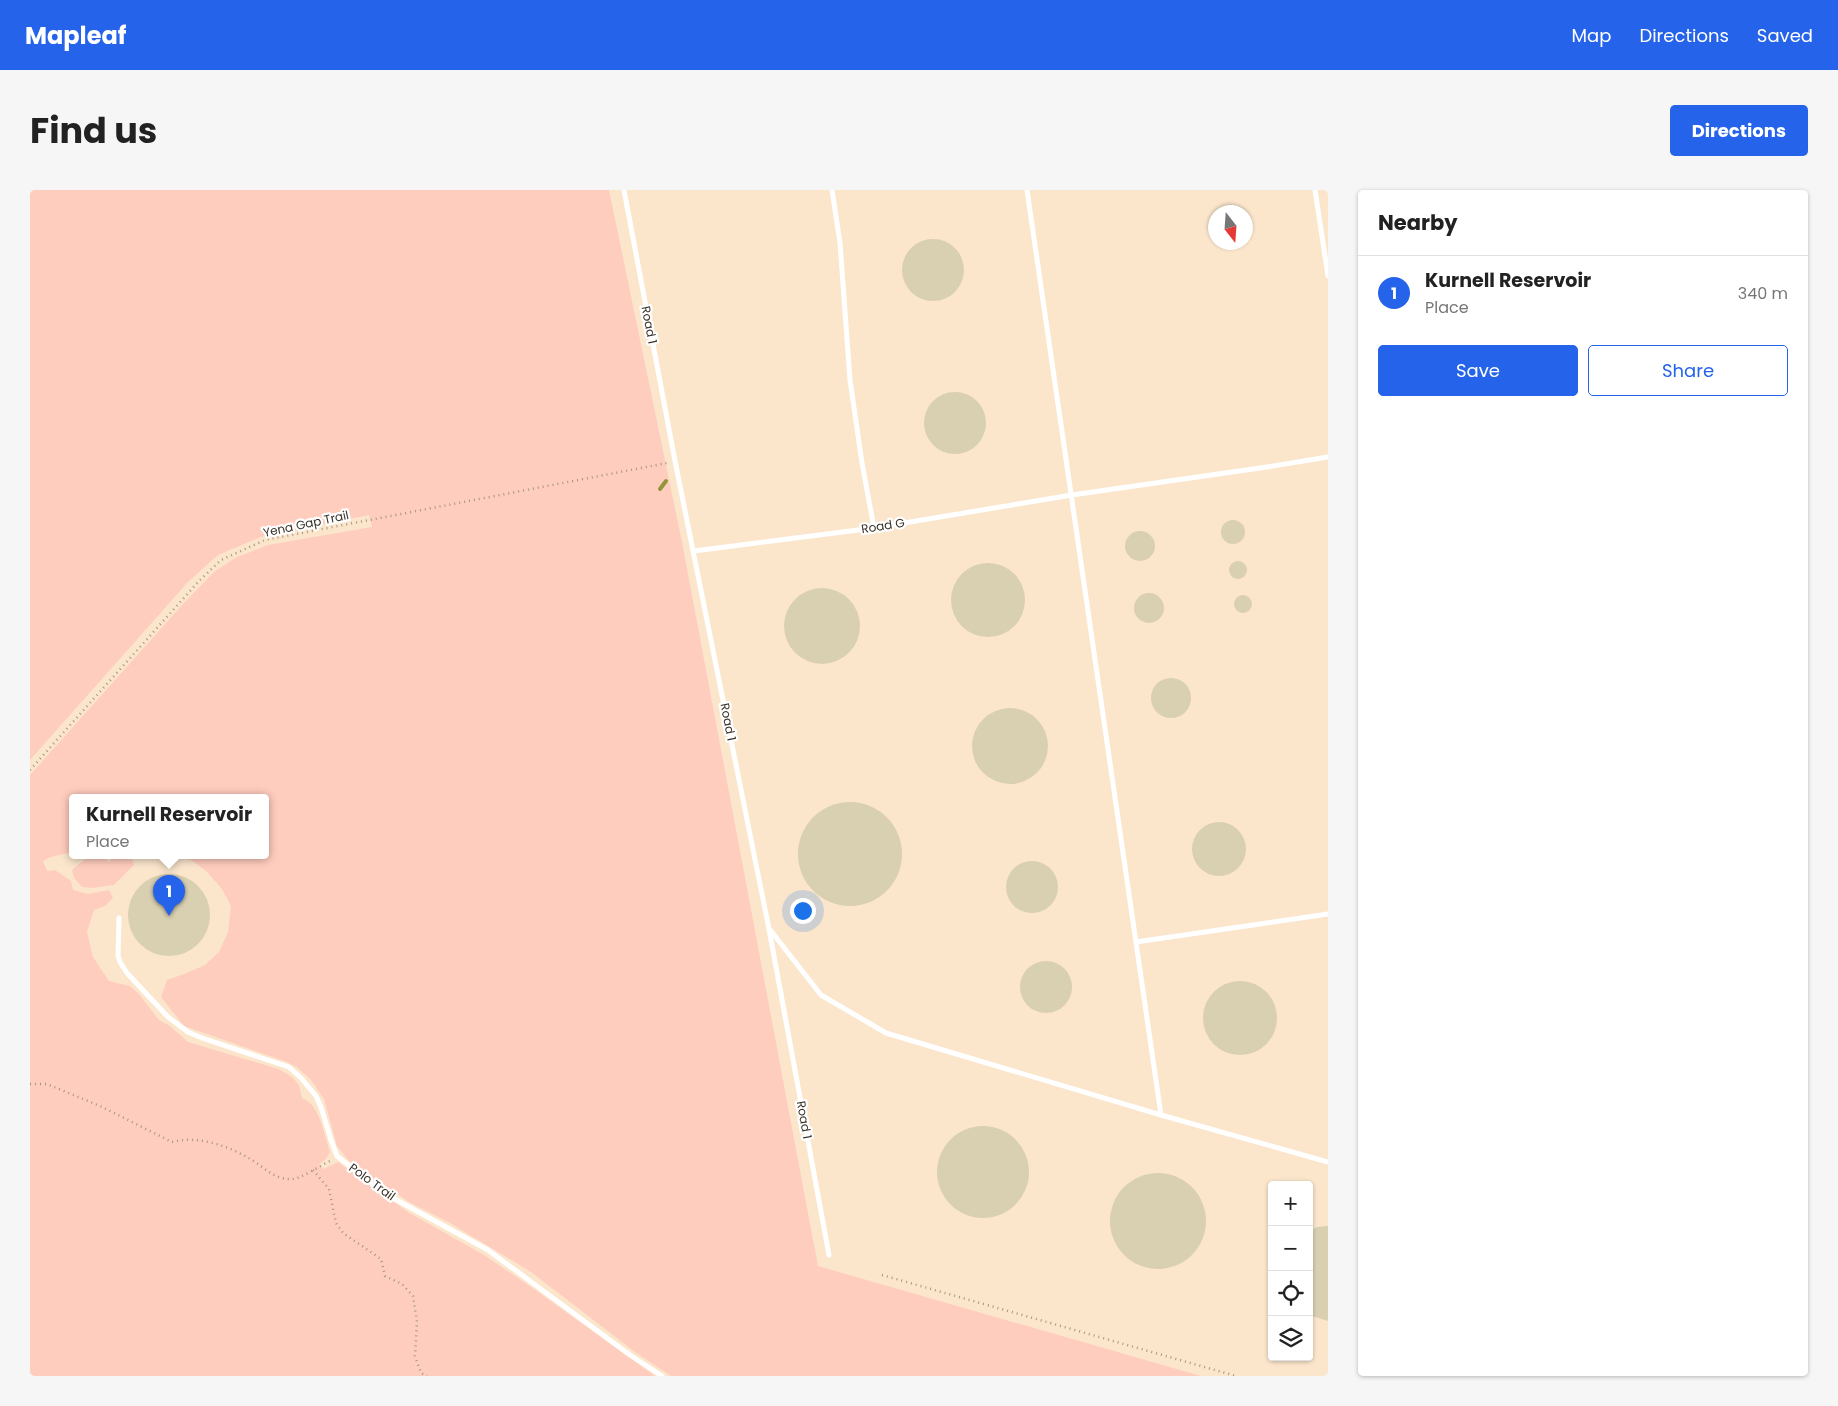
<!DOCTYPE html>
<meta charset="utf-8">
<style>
body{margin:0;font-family:Poppins,sans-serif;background:#f6f6f6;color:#222}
.controls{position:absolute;right:15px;bottom:15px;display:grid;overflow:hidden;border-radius:5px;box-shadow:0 1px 4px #0004}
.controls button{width:45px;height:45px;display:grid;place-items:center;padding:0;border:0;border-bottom:1px solid #e0e0e0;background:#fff;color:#222;font:25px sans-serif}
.compass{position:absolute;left:1178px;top:15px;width:45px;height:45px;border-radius:50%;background:#fff;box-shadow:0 1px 4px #0004;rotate:163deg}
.you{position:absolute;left:772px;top:720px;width:18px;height:18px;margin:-12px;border:4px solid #fff;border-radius:50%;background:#1a73e8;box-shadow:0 0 0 8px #1a73e833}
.badge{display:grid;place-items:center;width:32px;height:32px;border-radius:50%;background:#2563eb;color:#fff;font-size:16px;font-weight:700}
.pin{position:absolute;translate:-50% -41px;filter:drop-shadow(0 1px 2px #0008)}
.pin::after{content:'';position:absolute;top:26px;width:18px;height:15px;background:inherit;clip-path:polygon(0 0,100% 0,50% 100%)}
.popup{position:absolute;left:39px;top:604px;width:200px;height:65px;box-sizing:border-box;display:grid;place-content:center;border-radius:5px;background:#fff;filter:drop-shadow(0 1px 4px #0005);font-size:16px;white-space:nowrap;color:#767676}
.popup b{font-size:19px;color:#222}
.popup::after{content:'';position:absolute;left:50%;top:100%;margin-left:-10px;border:10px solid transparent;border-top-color:#fff}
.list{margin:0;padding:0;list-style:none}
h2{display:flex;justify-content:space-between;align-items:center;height:65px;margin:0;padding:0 20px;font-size:21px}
h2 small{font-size:16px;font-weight:400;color:#767676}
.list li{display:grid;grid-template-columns:32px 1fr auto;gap:15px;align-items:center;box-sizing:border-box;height:75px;padding:0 20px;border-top:1px solid #e0e0e0}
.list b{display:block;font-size:19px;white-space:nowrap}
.list p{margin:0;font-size:16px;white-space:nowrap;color:#767676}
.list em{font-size:16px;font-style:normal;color:#767676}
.actions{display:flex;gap:10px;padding:15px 20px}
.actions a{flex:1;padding:11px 0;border:1px solid #2563eb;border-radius:5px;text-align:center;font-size:18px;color:#2563eb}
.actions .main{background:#2563eb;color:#fff}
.icon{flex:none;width:28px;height:28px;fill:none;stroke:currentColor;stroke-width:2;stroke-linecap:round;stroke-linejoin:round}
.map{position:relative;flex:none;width:1298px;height:1186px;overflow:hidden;border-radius:5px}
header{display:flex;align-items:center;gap:30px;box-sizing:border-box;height:70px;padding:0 25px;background:#2563eb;color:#fff}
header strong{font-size:24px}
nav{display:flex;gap:28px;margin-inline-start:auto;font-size:18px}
.intro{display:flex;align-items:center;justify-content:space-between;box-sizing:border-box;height:120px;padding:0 30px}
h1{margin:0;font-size:35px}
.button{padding:12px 22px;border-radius:5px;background:#2563eb;color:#fff;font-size:18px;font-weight:700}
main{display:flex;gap:30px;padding:0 30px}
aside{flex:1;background:#fff;border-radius:5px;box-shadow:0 1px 4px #0004}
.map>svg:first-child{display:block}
.green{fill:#ffcdbe}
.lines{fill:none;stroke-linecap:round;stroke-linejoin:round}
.stream{stroke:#93953b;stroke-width:4}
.building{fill:#d9cfb1}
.path{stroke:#a59683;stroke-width:2.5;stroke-dasharray:1 4;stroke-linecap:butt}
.lane{stroke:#fff;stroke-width:5}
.labels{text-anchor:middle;stroke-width:4.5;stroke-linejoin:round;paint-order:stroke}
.street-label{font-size:12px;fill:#373026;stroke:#fff}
</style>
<header>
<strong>Mapleaf</strong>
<nav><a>Map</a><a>Directions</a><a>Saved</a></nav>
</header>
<div class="intro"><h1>Find us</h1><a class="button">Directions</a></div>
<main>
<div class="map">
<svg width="1298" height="1186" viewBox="0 0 1298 1186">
<rect width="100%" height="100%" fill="#fbe6cc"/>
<g class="green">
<path d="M0,0h579l73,352 136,724 383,110h-530l-36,-24 -104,-80 -81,-49 -41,-21 -60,-41 -12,-15 -13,-47 -13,-19 -13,-12 -11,-6 -103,-36 -23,-29 6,-17 17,-6 21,-9 14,-13 9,-20 3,-26 -9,-17 -16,-18 -15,-11 -22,-5h96v-58h-192v55l-22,5 -8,4 4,10 8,-1 16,11 2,9 15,4 21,-4 4,8 -8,8 -11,4 -7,22 6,25 16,24 21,5 9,8 20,26 11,6 18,16 91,27 13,8 7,8 3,13c18,6 22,37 28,54l-4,7 -8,6 6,4 14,-7 70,50 76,43 50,34 121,87h-625v-601l152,-170 32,-33 21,-14 33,-13 104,-18 -3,-12 -108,22 -43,18 -30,27 -158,178z"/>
<polygon points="82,665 101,666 104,675 84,695 62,698 52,697 44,688 42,680 59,666 71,666 80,672"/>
</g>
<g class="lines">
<polyline class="stream" points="630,299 636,291"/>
</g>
<g class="building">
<circle cx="903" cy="80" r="31"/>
<circle cx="925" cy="233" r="31"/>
<circle cx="1203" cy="342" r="12"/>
<circle cx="1110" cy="356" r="15"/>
<circle cx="1208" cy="380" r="9"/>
<circle cx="958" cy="410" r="37"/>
<circle cx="792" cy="436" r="38"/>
<circle cx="1119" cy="418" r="15"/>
<circle cx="1213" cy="414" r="9"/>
<circle cx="1141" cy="508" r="20"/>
<circle cx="980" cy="556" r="38"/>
<circle cx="820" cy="664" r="52"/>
<circle cx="1189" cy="659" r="27"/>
<circle cx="1002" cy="697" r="26"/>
<circle cx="139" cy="725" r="41"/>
<circle cx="1016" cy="797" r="26"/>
<circle cx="1210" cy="828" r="37"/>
<circle cx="953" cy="982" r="46"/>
<circle cx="1128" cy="1031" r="48"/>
<polygon points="1298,1036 1298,1131 1279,1125 1279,1041 1287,1037"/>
</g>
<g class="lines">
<g class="path">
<polyline points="0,580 169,391 191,370 235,350 637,273"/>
<path d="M0,894h17l53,22 72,36c26,-7 57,4 80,18 13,8 23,20 40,19 9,0 29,-14 38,-18"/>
<polyline points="283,980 299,999 306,1033 313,1043 351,1069 355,1086 372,1094 383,1106 387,1132 385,1166 391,1183 397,1186"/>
<polyline points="852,1085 1206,1186"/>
</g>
<g class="lane">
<polyline points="594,0 645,271 739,739 799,1065"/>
<polyline points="802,0 810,53 820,190 832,273 844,338"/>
<polyline points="997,0 1131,925"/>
<polyline points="1285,0 1298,86"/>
<polyline points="664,361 844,338 1042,305 1237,277 1298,267"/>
<polyline points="89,728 88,766 90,772 97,783 138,827 158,842 172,848 259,877 271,888 286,906 291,917 301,950 307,966 352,1002 458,1060 600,1165 632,1186"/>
<polyline points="741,741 791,805 856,843 1131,925 1298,972"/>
<polyline points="1106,752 1298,724"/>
</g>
</g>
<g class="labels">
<g class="street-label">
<text transform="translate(619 135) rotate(79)" y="4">Road 1</text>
<text transform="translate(276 334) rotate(-12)" y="4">Yena Gap Trail</text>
<text transform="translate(853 336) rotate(-9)" y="4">Road G</text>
<text transform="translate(698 532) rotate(79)" y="4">Road 1</text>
<text transform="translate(774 930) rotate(80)" y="4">Road 1</text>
<text transform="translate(342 992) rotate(36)" y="4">Polo Trail</text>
</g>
</g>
</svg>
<div class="controls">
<button>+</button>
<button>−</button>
<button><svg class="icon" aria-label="locate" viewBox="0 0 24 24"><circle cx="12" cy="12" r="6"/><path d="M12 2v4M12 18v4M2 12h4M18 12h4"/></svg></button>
<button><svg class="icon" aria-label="layers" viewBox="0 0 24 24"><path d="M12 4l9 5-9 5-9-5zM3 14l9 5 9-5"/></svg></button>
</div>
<svg class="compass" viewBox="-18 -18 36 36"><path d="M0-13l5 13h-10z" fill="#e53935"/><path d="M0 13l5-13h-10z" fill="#767676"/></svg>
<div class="you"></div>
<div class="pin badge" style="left:139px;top:726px">1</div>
<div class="popup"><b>Kurnell Reservoir</b>Place</div>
</div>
<aside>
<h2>Nearby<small></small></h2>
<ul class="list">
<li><span class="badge">1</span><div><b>Kurnell Reservoir</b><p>Place</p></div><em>340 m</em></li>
</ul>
<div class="actions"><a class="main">Save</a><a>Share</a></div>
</aside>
</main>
